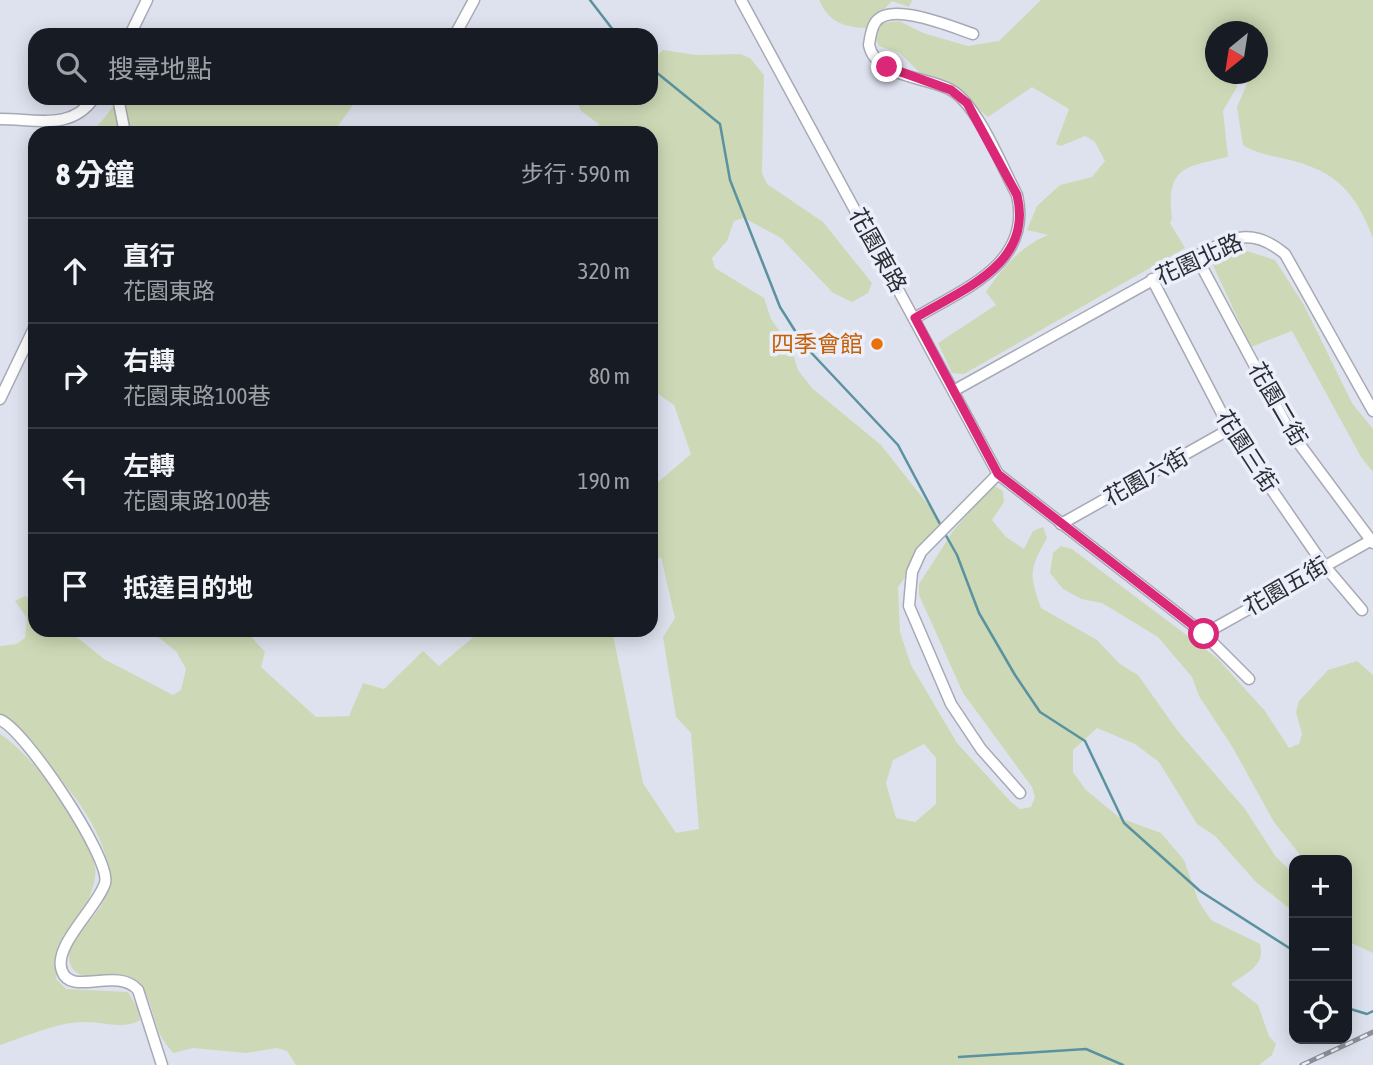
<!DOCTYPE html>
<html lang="zh-TW">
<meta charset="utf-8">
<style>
body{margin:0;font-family:"Asap Condensed","Noto Sans TC",sans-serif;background:#20242c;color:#f1f3f6}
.controls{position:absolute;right:21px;bottom:21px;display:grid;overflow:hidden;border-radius:14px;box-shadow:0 4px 18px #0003}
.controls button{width:63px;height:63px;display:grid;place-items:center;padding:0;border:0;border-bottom:2px solid #363941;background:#171b24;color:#f1f3f6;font:35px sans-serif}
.compass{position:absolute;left:1205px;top:21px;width:63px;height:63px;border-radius:50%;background:#171b24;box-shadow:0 4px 18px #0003;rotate:210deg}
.stop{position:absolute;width:21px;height:21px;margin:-16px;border:5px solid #db2777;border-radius:50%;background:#fff}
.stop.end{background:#db2777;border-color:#fff;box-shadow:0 2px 7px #0008}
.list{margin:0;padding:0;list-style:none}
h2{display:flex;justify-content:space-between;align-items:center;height:91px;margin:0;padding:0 28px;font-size:30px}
h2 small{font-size:23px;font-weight:400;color:#9ea1a6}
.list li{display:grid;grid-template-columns:46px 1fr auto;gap:21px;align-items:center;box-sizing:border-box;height:105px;padding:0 28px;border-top:2px solid #363941}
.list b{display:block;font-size:26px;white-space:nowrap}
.list p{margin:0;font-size:23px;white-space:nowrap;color:#9ea1a6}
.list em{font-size:23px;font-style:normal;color:#9ea1a6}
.icon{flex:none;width:38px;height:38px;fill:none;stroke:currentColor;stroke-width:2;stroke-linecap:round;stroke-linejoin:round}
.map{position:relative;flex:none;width:1373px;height:1065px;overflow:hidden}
.search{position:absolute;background:#171b24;box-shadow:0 4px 18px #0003;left:28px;top:28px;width:630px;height:77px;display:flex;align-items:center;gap:18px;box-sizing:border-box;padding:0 24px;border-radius:21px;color:#9ea1a6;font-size:26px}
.panel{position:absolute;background:#171b24;box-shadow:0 4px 18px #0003;left:28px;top:126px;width:630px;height:511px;border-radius:21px}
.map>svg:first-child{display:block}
.green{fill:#cdd9b6;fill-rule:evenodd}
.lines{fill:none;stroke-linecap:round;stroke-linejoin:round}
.stream{stroke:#5a929f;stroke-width:2.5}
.street-casing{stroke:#a7aab5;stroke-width:13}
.street{stroke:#fff;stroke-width:10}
.rail-casing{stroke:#8d9098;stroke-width:5}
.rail{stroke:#ebeffb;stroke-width:2.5;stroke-dasharray:8;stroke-linecap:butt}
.route{stroke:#db2777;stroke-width:9}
.food-dot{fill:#e8710a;stroke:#ebeffb;stroke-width:2.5}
.labels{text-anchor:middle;stroke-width:7;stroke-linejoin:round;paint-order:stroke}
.street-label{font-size:23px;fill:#2c2d31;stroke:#ebeffb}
.food-label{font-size:23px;fill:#c56008;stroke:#ebeffb;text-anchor:end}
</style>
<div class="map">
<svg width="1373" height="1065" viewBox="0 0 1373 1065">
<rect width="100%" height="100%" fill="#dee2ee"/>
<g class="green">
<path d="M819,0h93l-3,7 -17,-6 -26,27c-23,-1 -37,-6 -47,-28z"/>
<path d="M1041,0h332v238c-17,-44 -35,-66 -83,-78 -16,-4 -33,-6 -47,-15l-6,-38 14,-33h7v-42h-42v42h22l-1,13 -14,24 5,46c-44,10 -62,10 -56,62l-2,4 15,25 -221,126 -12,-1 -14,-30 58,-38 -10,-13c16,-24 35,-46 62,-57l-21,-5 10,-24 23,-21 32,-8 13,-16 -10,-19 -10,-6 -24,10 -5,-2 13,-35 -37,-22 -44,30 -29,-24 -40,-21 -19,-19 -21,-7 -5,-10 9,-13 16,-2 24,12 45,13 31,-5z"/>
<path d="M663,50l34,5 43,-1 10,4 14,17 -2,98 5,11 56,38 49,61 -4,10 -16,9 -19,-9 -52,-55 -37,-20 -10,3 -7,20 -15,17 3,10 49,30 7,21 20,29 7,22 14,18 69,57 63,80 -46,62 2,45 11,33 46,78 54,59 9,7 11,-2 4,-10 -3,-10 -69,-94 -44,-98v-11l34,-53 20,-23 9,-18 11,-5 10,6 1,11 -12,18 14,17 18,12 9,-18 10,-4 4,11c-18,32 -18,36 -6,70l56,32 23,24 18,11 39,55 68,79 31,48 18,17v38l-38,-30 -41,-46 -18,-12 -38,-62 -24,-18 -38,-16 -24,22v22l13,18 34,28 41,15 23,27 15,42 12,18 49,24c6,21 -13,29 -29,40l27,21 11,31 7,8 -4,11 -13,10h-963l-9,-14 -10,-3 -31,5 -53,-5 -20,5c-4,-5 -9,-11 -12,-17 -9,-16 -10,-48 -28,-56 -17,-7 -63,8 -64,-23 -1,-18 25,-38 33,-53 32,-58 -60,-151 -102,-183v-75l16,-2 9,-6 2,-20 -12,-17 10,-5 10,6v28h33l36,29 69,36 8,-5 5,-21 -10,-18 -27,-21h96l20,22 -4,15 55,50 33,-1 14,-33 21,6 39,-38 16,15 43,-36h130l31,153 33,50 23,-4 -8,-96 -15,-16 -13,-80 12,-19 -14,-61 -10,7v-76l40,-34 -17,-49 -23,-16v-256h-57l5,-9 -18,-13 -4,-10 7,-3h67v-38zM924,744l12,14v46l-21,18 -19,-4 -10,-35 7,-23z"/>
<polygon points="120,98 358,98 333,133 92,133"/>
<polygon points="1247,251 1275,260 1304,305 1352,403 1373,429 1373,472 1361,457 1292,331 1251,347 1211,261"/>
<polygon points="1061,546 1072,549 1217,658 1265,711 1289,748 1299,744 1302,734 1296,712 1299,701 1328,670 1357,661 1373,675 1373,953 1347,941 1347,860 1307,860 1301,856 1274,822 1233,748 1199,696 1192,677 1158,637 1102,603 1081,599 1063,589 1050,573 1053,553"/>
<path d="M0,734c30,18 102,107 95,144 -7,36 -33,64 -39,101l10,10 62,3 10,17 2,11c-16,10 -36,2 -54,2 -29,0 -59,14 -86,23z"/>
</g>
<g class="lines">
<g class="stream">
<polyline points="590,0 617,35"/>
<polyline points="651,68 720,124 730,180 780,307 804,345 898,445 941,526"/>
<polyline points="944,532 957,555 979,613 1015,675 1040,712 1085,741 1124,823 1200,891 1294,951"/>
<polyline points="1347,1008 1367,1014 1373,1011"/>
<polyline points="959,1057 1086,1049 1123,1065"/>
</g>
<g class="street-casing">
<g id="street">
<polyline points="741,0 998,474 1204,634 1249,679"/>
<polyline points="130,35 147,0"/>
<polyline points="455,35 474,0"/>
<polyline points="118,98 125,133"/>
<path d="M0,119c36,0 71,12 94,-21"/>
<polyline points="1196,256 1289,430 1373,543"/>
<polyline points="1152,279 1230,429 1323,564 1362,610"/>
<path d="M915,318c48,-29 118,-54 102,-123 -15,-28 -39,-90 -66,-105 -25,-14 -75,-12 -82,-45 1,-7 2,-16 6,-22 14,-23 77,4 98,11"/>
<path d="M955,390l241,-134c36,-17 54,-31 89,-2l88,157"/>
<polyline points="0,399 35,326"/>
<polyline points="998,474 921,552 912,572 909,606 951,704 981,749 1020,793"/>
<polyline points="1061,524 1230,429"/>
<polyline points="1204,634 1370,541"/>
<path d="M0,720c23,7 112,139 105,163 -7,24 -53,63 -43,88 9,26 55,-5 76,19l24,75"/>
</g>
</g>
<use href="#street" class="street"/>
<g class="rail-casing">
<polyline id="rail" points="1302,1065 1373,1032"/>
</g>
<use href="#rail" class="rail"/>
</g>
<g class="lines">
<path class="route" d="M887,67l64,23 16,13 50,92c17,69 -54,94 -102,123l83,156 206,160"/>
</g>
<circle class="food-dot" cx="877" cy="344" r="7"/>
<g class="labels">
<g class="street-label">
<text transform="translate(878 250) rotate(61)" y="8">花園東路</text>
<text transform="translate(1199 259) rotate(-24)" y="8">花園北路</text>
<text transform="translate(1278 404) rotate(60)" y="8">花園二街</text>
<text transform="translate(1247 451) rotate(57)" y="8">花園三街</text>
<text transform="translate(1146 477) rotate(-29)" y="8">花園六街</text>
<text transform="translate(1286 586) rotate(-30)" y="8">花園五街</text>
</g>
<g class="food-label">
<text x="863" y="352">四季會館</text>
</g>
</g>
</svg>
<div class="controls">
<button>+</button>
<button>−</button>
<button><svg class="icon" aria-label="locate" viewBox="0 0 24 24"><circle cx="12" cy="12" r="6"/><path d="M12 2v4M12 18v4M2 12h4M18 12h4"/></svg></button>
</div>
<svg class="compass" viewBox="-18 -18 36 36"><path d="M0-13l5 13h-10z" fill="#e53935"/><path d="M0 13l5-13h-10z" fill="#9ea1a6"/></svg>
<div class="stop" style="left:1204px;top:634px"></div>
<div class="stop end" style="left:887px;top:67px"></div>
<div class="search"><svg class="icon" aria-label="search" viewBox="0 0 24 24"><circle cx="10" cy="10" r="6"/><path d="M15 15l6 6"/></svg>搜尋地點</div>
<section class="panel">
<h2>8 分鐘<small>步行 · 590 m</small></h2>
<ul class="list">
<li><svg class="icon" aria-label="ahead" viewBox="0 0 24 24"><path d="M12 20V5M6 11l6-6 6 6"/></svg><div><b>直行</b><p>花園東路</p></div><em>320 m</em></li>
<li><svg class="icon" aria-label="right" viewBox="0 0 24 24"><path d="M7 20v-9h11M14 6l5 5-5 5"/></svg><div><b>右轉</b><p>花園東路100巷</p></div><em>80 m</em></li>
<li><svg class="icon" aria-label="left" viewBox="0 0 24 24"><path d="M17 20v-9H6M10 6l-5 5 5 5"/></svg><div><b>左轉</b><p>花園東路100巷</p></div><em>190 m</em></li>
<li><svg class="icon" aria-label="arrive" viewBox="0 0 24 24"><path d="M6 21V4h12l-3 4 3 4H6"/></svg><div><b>抵達目的地</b></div></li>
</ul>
</section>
</div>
